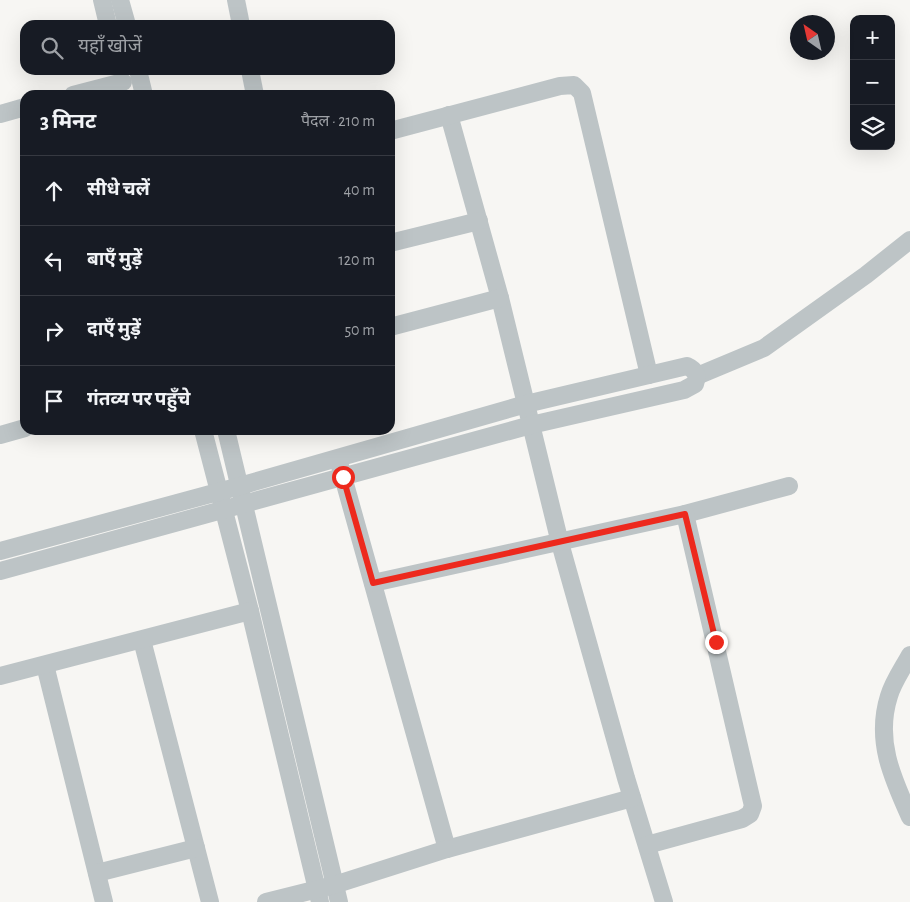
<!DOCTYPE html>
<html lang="hi">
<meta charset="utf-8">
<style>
body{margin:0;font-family:"Alegreya Sans","Noto Sans Devanagari",sans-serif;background:#20242c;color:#f1f3f6}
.controls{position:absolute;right:15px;top:15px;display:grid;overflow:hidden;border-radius:10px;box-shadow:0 5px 20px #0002}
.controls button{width:45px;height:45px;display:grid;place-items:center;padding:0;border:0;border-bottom:1px solid #363941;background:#171b24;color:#f1f3f6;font:25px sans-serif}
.compass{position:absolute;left:790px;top:15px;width:45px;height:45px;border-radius:50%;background:#171b24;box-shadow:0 5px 20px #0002;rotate:326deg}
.stop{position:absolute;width:15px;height:15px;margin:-11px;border:4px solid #ed291d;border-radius:50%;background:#fff}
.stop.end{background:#ed291d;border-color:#fff;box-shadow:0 1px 5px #0008}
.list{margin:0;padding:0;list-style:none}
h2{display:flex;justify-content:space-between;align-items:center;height:65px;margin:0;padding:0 20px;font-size:21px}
h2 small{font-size:16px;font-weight:400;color:#9ea1a6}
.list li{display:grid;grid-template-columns:32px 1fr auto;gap:15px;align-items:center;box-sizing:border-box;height:70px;padding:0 20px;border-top:1px solid #363941}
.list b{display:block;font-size:19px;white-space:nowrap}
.list em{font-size:16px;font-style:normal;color:#9ea1a6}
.icon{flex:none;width:28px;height:28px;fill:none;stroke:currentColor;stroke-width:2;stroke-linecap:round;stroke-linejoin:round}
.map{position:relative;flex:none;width:910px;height:902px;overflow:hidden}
.search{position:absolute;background:#171b24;box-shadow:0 5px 20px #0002;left:20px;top:20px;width:375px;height:55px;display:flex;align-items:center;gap:12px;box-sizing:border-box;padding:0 18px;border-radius:15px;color:#9ea1a6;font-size:19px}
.panel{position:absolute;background:#171b24;box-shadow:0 5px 20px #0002;left:20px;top:90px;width:375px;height:345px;border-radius:15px}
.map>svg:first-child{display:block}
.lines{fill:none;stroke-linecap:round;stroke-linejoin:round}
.minor{stroke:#bdc4c6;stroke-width:18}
.route{stroke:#ed291d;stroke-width:6}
</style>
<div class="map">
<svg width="910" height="902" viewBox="0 0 910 902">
<rect width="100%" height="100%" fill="#f7f6f3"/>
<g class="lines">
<g class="minor">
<polyline points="102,0 108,25"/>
<polyline points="120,0 127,25"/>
<polyline points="236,0 241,25"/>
<polyline points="138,70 144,95"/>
<polyline points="250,70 255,95"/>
<polyline points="73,95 123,82"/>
<polyline points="0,114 25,107"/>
<polyline points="449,115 500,298 560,543 626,778 664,902"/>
<polyline points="390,131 560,86 574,85 582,93 649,375"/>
<polyline points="390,243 479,221"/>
<polyline points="390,327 500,298"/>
<polyline points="697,376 764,348 866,275 910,240"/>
<polyline points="203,430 250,611 320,902"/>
<polyline points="226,430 339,902"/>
<polyline points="0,435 25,428"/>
<polyline points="340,466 447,849 632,798"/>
<polyline points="685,514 789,486"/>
<path d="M0,551l240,-65 286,-82 161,-38c9,4 11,10 8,18l-11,6 -153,35 -531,146"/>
<polyline points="373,583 685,514 753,806 750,814 742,819 647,845"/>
<polyline points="142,640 210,902"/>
<path d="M910,655c-7,13 -17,27 -21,41 -14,44 3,81 21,121"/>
<polyline points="45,665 104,902"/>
<polyline points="0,676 250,611"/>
<polyline points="97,873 196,848"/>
<polyline points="266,902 334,885 447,849"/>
</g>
</g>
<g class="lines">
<polyline class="route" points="343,477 373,583 685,514 716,642"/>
</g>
</svg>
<div class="controls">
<button>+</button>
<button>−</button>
<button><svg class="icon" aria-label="layers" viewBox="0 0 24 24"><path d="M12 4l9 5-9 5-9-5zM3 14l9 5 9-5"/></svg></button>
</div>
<svg class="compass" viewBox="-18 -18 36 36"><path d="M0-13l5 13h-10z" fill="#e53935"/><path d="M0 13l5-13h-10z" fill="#9ea1a6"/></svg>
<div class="stop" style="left:343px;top:477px"></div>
<div class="stop end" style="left:716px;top:642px"></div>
<div class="search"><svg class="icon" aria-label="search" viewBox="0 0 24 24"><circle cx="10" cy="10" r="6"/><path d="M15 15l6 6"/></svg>यहाँ खोजें</div>
<section class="panel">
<h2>3 मिनट<small>पैदल · 210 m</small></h2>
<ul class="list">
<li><svg class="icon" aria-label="ahead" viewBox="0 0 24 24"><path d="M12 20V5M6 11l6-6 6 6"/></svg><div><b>सीधे चलें</b></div><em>40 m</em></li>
<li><svg class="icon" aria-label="left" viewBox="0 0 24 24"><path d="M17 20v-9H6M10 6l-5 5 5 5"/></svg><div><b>बाएँ मुड़ें</b></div><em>120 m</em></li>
<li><svg class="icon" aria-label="right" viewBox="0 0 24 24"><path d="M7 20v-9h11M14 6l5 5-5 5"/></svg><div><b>दाएँ मुड़ें</b></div><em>50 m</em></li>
<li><svg class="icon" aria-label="arrive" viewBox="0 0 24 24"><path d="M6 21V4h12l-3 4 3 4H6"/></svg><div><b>गंतव्य पर पहुँचे</b></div></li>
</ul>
</section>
</div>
